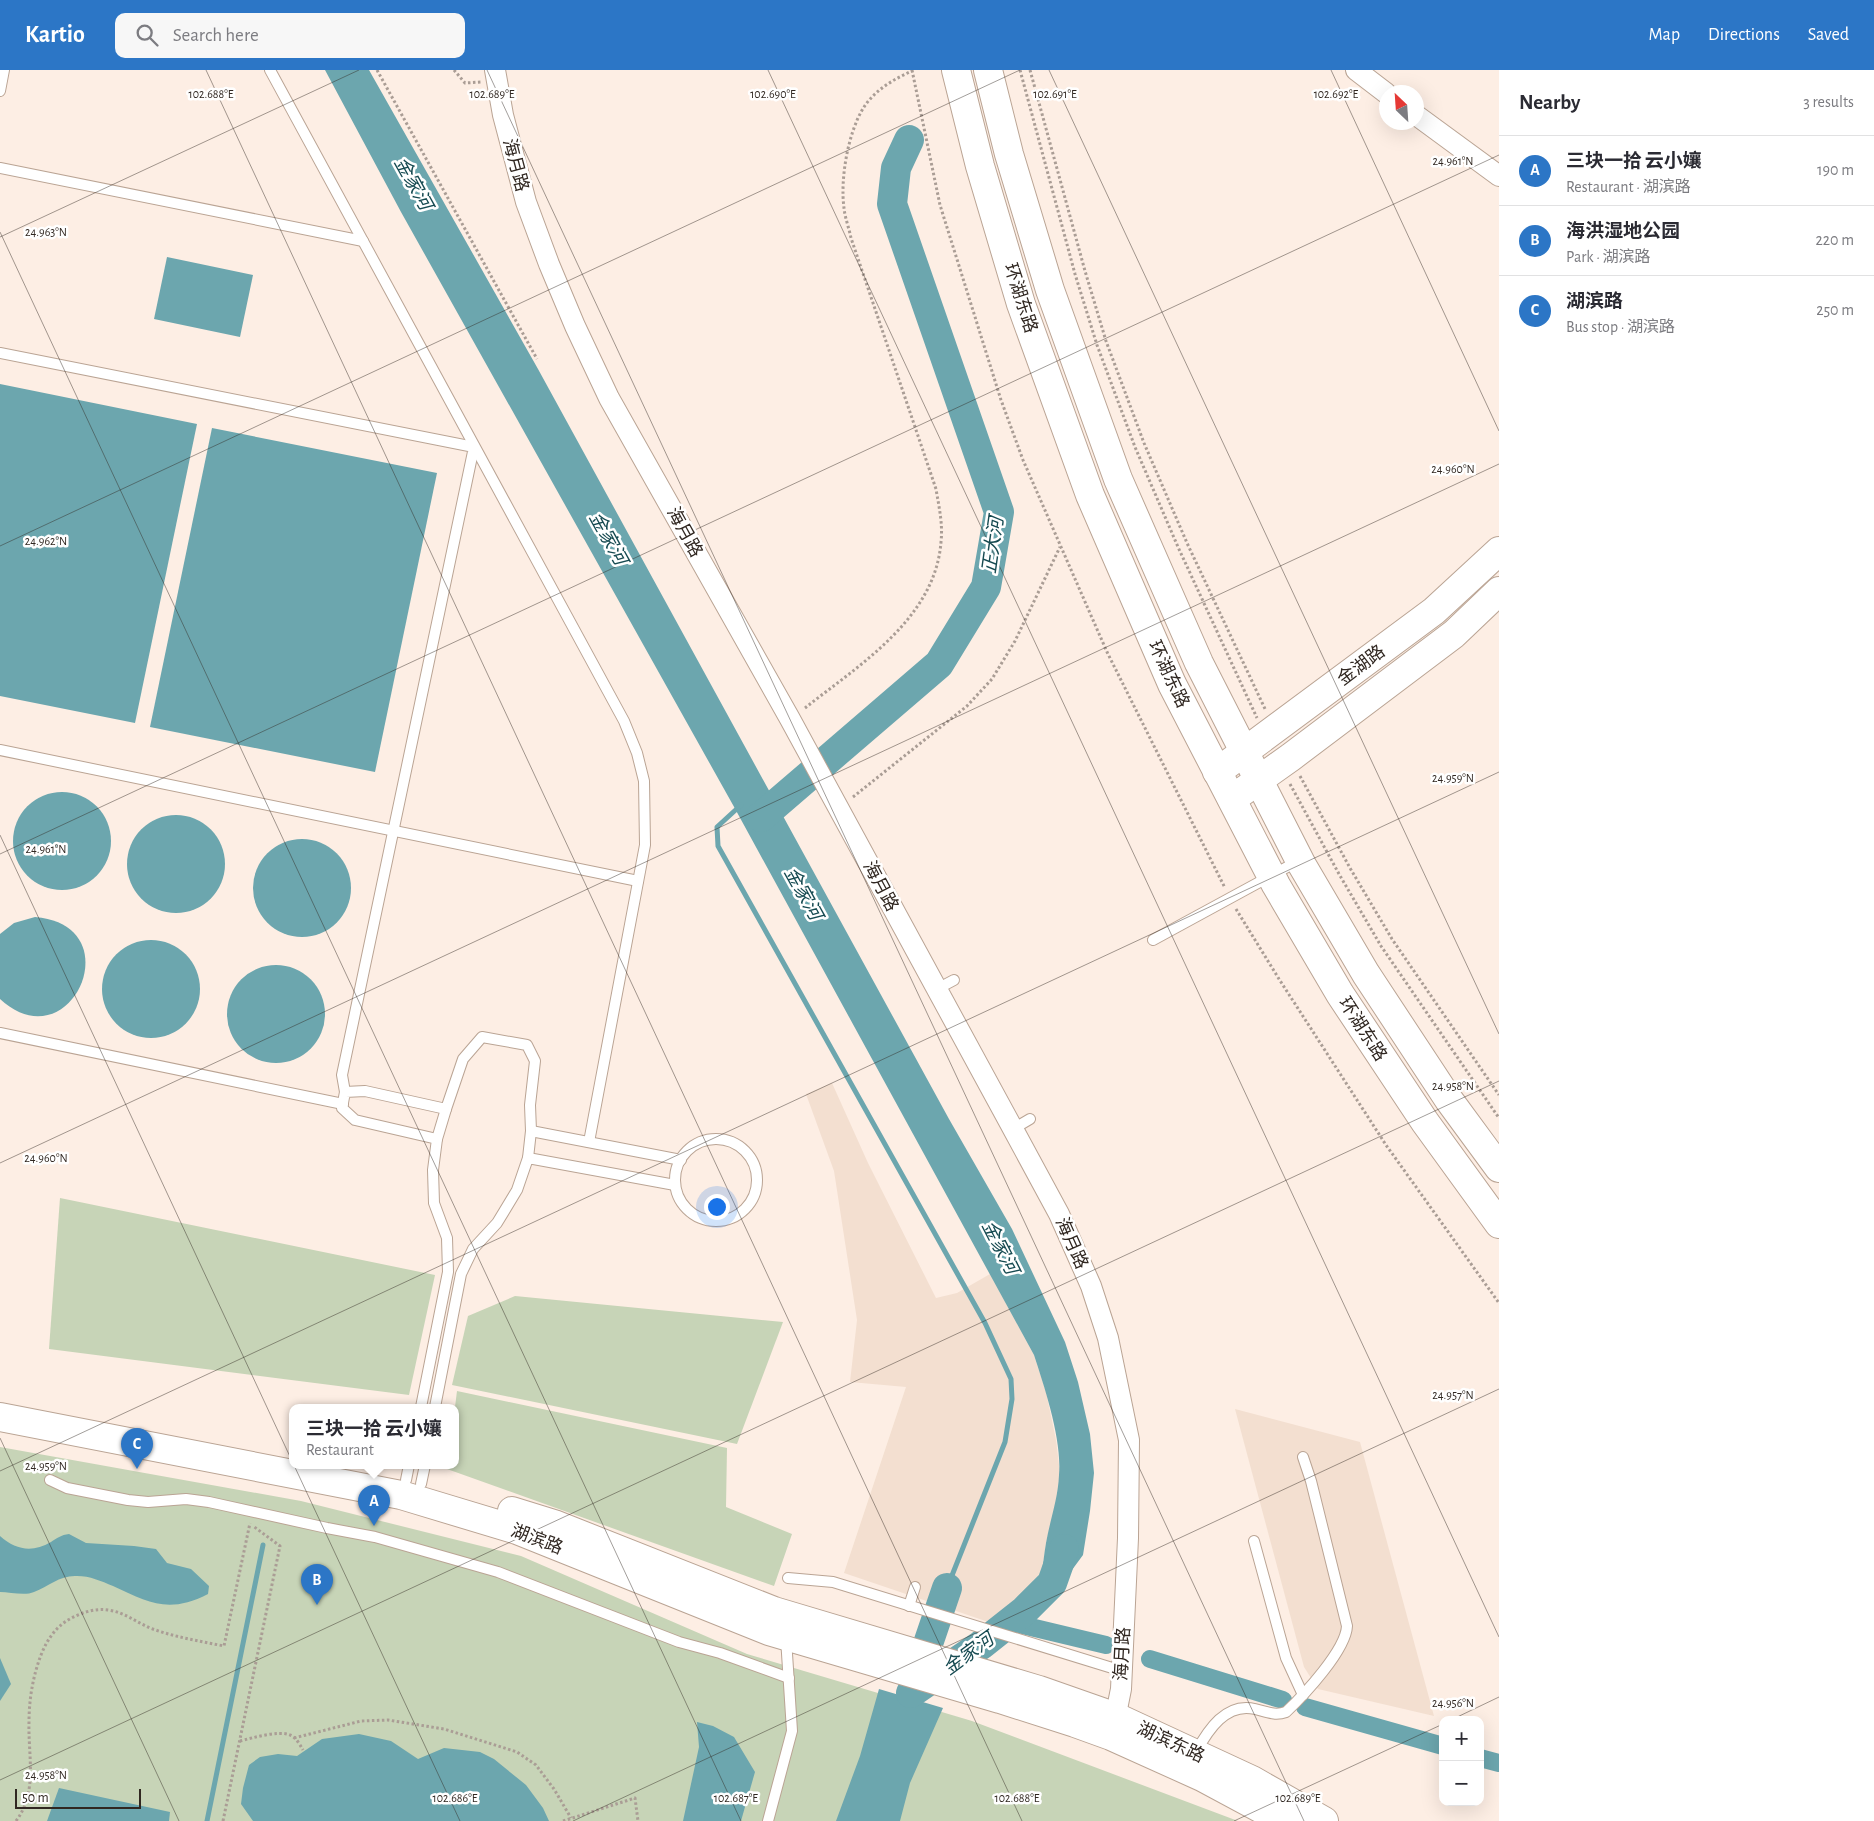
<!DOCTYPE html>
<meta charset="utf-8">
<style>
body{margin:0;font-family:"Alegreya Sans","Noto Sans SC",sans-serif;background:#f7f7f7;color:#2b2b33}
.controls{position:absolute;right:15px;bottom:15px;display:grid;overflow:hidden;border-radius:10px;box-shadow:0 5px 20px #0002}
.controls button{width:45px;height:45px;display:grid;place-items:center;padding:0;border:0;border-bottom:1px solid #e1e1e2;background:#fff;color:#2b2b33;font:25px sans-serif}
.compass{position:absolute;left:1379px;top:15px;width:45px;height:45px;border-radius:50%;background:#fff;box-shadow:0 5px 20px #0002;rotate:335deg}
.scale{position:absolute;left:15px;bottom:12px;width:126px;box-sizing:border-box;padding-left:5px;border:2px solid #302721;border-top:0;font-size:14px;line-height:18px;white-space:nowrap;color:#302721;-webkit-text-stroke:4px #fff;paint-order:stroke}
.you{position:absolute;left:716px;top:1136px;width:18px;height:18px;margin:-12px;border:4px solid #fff;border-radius:50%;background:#1a73e8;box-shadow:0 0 0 8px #1a73e833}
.badge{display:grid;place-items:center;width:32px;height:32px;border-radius:50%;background:#2c76c6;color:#fff;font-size:16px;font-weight:700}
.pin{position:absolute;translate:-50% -41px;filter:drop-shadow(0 1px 2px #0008)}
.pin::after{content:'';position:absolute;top:26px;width:18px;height:15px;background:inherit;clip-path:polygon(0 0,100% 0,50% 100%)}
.popup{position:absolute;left:289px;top:1334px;width:170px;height:65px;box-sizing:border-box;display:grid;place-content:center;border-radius:10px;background:#fff;filter:drop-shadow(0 1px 4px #0005);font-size:16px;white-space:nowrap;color:#7c7c81}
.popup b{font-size:19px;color:#2b2b33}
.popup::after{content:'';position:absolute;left:50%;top:100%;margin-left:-10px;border:10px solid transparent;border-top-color:#fff}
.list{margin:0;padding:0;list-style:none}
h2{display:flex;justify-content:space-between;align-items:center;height:65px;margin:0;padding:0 20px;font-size:21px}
h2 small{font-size:16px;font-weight:400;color:#7c7c81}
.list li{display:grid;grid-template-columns:32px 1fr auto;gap:15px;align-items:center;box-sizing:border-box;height:70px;padding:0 20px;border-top:1px solid #e1e1e2}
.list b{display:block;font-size:19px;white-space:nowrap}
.list p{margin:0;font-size:16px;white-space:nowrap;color:#7c7c81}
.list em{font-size:16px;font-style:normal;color:#7c7c81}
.icon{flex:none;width:28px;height:28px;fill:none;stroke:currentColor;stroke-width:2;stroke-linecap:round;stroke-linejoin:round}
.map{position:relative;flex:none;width:1499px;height:1751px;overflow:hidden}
header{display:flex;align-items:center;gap:30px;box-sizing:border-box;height:70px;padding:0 25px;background:#2c76c6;color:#fff}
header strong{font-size:24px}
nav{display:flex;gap:28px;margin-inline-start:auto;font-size:18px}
.search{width:350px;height:45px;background:#f7f7f7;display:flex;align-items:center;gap:12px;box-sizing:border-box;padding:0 18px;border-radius:10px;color:#7c7c81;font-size:19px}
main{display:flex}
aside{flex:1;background:#fff}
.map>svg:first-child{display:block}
.industrial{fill:#f3dfd0}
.green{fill:#c7d4b7}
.water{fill:#6ca6ae}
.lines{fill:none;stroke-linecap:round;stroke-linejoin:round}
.stream{stroke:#6ca6ae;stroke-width:5}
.canal{stroke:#6ca6ae;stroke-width:18}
.river{stroke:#6ca6ae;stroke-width:30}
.lane-casing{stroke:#baa494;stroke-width:12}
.street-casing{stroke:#baa494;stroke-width:22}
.secondary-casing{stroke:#baa494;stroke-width:30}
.primary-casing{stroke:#baa494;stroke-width:30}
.path{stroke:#aa9d95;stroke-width:3;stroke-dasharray:2.5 2.5;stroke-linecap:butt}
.lane{stroke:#fff;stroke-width:10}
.street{stroke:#fff;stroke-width:20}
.secondary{stroke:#fff;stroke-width:28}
.primary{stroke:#fff;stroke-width:28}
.ticks{fill:none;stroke:#302721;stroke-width:1;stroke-opacity:0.45}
.labels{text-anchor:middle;stroke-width:5;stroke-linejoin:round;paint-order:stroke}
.street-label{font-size:18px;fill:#302721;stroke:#fff}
.water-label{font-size:19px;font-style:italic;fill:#164a51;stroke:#fff}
.ticks-label{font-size:12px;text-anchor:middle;fill:#302721;stroke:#fff;stroke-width:5;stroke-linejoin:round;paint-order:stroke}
</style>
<header>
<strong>Kartio</strong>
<div class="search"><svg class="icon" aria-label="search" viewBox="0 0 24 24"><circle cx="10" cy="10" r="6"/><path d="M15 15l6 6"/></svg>Search here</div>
<nav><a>Map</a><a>Directions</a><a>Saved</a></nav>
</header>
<main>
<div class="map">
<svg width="1499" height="1751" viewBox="0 0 1499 1751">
<rect width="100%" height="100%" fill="#fdeee4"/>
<g class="industrial">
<polygon points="832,1013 868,1093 936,1228 957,1223 990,1204 1034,1285 1046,1322 1056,1370 1060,1403 1056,1434 1046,1473 1041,1508 1011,1539 1028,1543 1024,1564 844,1503 906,1317 850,1312 857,1250 834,1101 806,1024"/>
<polygon points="1235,1339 1360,1372 1434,1646 1318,1619 1304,1597"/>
</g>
<g class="green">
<polygon points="60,1128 435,1205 409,1325 49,1279"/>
<polygon points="515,1226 783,1252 737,1374 452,1315 468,1246"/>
<polygon points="457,1321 727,1378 726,1437 792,1464 774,1516 447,1399 448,1395 455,1395 455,1337"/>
<polygon points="0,1377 301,1431 521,1486 747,1584 972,1651 1238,1751 0,1751"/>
</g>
<g class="water">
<path d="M325,0h44l169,299 411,750 63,110 53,113 13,40 12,52 4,39 -4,38 -7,44 -28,38 -14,-15c2,-12 3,-24 5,-35 4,-23 12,-44 13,-68 3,-36 -14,-86 -25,-120l-301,-550 -332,-593z"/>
<polygon points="167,187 253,205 240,267 154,249"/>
<polygon points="0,314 197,354 135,653 0,626"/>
<polygon points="212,358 437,403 375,702 150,657"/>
<circle cx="62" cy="771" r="49"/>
<circle cx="176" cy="794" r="49"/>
<circle cx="302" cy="818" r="49"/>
<path d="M35,847c98,8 35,147 -35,82v-65l14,-11z"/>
<circle cx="151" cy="919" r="49"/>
<circle cx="276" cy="944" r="49"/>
<path d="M69,1464l17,9 48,3 22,3 11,14 24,6 18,17 -1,8c-39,20 -59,9 -95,-8 -12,-5 -23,-10 -36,-10 -17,-1 -28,10 -43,16 -9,4 -24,0 -34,0v-56c16,14 32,17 51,6 6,-4 10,-7 18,-8z"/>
<polygon points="0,1588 11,1614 0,1631"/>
<polygon points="879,1619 943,1638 910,1713 900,1751 836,1751 860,1686"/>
<polygon points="697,1652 713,1656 734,1667 755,1702 741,1751 683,1751 699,1677"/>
<polygon points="359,1664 391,1671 418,1689 444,1678 480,1682 494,1689 526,1715 543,1738 549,1751 253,1751 241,1734 243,1718 249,1695 260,1687 278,1684 297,1686 322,1669"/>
<polygon points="59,1718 170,1742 169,1751 47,1751"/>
</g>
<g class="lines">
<g class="stream">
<polyline points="741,735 717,757 718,776 985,1253 1011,1309 1012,1329 1005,1372 947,1518"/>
<polyline points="207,1751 263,1475"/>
</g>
<g class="canal">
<polyline points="1010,1552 1106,1575"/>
<polyline points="1150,1589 1283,1630"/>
<polyline points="1305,1637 1443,1676"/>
<polyline points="1480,1688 1499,1693"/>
</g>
<g class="river">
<polyline points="761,747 939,594 986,517 999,442 892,134 896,98 909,70"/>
<polyline points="915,1612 947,1518"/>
<polyline points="911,1623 981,1575 1024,1541 1052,1513 1064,1479"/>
</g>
<g class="lane-casing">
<g id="lane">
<polyline points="270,0 624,651 637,683 644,711 645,775 589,1072"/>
<polyline points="0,21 4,0"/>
<polyline points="0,98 363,171"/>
<polyline points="0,283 474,377 342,1005 345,1022"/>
<polyline points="0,680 638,811"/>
<polyline points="1153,870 1300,790"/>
<polyline points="937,919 954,910"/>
<polyline points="0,963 343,1034"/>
<polyline points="1013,1059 1030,1049"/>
<polyline points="531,1061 681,1090"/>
<polyline points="437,1069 446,1039"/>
<circle cx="716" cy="1110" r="41"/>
<polyline points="421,1337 448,1202 447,1168 434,1133 433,1100 437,1069 355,1050 342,1038 345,1022 365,1021 446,1039 463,989 482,967 527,975 535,991 530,1035 531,1061 528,1088"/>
<polyline points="435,1337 461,1204 473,1179 497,1153 517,1120 528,1088 675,1115"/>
<polyline points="50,1410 67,1418 128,1430 148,1432 186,1429 209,1432 327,1458 375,1467 498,1502 679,1572 720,1583 789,1608"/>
<polyline points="406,1410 409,1395"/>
<polyline points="421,1414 425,1395"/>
<polyline points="1254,1471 1286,1588 1303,1625"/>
<polyline points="788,1508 833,1512 1122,1601"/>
<polyline points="909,1536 915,1517"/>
<path d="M1196,1682c12,-22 30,-50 59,-43 12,3 20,7 31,3 18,-17 60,-62 61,-86l-36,-145 -8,-24"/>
<polyline points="768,1751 792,1661 786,1568"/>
</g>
</g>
<g class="street-casing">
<g id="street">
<polyline points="495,0 503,45 526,132 549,194 575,256 609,328 790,649 1013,1059 1059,1144 1091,1216 1108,1268 1129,1370 1128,1468 1121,1619 1113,1659"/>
<polyline points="1356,0 1386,23"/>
<polyline points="1416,45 1499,106"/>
</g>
</g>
<g class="secondary-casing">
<g id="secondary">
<polyline points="1217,702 1434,541 1499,481"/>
<polyline points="1232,729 1291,687 1454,564 1499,521"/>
<polyline points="0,1347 401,1425 517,1460 769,1561 1000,1629 1075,1653 1111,1666 1202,1707 1284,1751"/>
<polyline points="512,1441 554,1454 774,1541 1039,1620 1116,1647 1252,1710 1324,1751"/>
</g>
</g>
<g class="primary-casing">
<g id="primary">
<polyline points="956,0 980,96 1021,234 1090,425 1172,614 1276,815 1340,924 1425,1052 1499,1154"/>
<polyline points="988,0 1009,84 1050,220 1118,409 1199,593 1302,795 1366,904 1449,1030 1499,1098"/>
</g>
</g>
<g class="path">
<polyline points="377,0 537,289"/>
<polyline points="454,0 465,13 481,12"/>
<polyline points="912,0 940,135 1001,330 1023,390 1107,582 1225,818"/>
<polyline points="1020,0 1075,204 1097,275 1135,377 1178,477 1257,648"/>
<polyline points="1030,0 1085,201 1106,271 1144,373 1187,473 1266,641"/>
<path d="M805,638c54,-43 130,-89 136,-166 2,-18 -2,-35 -5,-53l-85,-251c-2,-10 -6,-20 -7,-30 -4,-29 4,-76 20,-101 11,-17 30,-28 48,-36"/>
<polyline points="1300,706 1350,798 1392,869 1499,1025"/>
<polyline points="1290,714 1339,804 1381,876 1499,1048"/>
<polyline points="853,727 967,636 992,609 1015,571 1060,477"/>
<polyline points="1236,839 1279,909 1386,1075 1499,1233"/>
<polyline points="294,1668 361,1651 388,1650 444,1659 517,1682 536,1695 554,1719 571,1748"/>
<path d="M240,1671c12,-3 39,-11 50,-6 6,2 10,10 13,15"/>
<path d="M16,1751c22,-29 12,-65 13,-99 0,-23 4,-46 12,-67 6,-15 14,-27 27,-35 12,-7 26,-12 40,-10 16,2 28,12 42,18 24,9 49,13 74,18l26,-123"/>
<polyline points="223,1751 280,1476 253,1456"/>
<polyline points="563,1751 635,1728 638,1751"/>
</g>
<use href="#lane" class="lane"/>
<use href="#street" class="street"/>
<use href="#secondary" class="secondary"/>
<use href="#primary" class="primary"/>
</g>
<path class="ticks" d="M206,0l816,1751M487,0l817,1751M768,0l731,1567M1049,0l450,964M1331,0l168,361M0,162l741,1589M0,167l359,-167M0,476l1020,-476M0,765l460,986M0,784l1499,-699M0,1093l1499,-699M0,1368l179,383M0,1401l1499,-699M1451,1650l48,-23M0,1710l1499,-699M573,1751l926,-432M1234,1751l209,-97"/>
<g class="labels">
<g class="street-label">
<text transform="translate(516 95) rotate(75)" y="6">海月路</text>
<text transform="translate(1021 228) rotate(72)" y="6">环湖东路</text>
<text transform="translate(685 462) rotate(61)" y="6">海月路</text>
<text transform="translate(1361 595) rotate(-37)" y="6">金湖路</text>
<text transform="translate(1169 604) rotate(65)" y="6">环湖东路</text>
<text transform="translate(881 816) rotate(62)" y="6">海月路</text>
<text transform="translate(1363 959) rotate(57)" y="6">环湖东路</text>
<text transform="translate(1072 1173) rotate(66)" y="6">海月路</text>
<text transform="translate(537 1469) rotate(21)" y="6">湖滨路</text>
<text transform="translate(1122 1584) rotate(-87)" y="6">海月路</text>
<text transform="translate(1171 1672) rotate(25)" y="6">湖滨东路</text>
</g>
<g class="water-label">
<text transform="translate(414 113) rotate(61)" y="7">金家河</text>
<text transform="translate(609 468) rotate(61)" y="7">金家河</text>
<text transform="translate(992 475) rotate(-82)" y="7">正大河</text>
<text transform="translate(804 823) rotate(61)" y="7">金家河</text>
<text transform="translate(1001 1177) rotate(63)" y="7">金家河</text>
<text transform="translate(968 1583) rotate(-36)" y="7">金家河</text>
</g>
</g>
<g class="ticks-label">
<text x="211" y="28">102.688°E</text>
<text x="492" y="28">102.689°E</text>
<text x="773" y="28">102.690°E</text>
<text x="1336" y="28">102.692°E</text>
<text x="1055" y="28">102.691°E</text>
<text x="1453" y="95">24.961°N</text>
<text x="46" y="166">24.963°N</text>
<text x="1453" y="403">24.960°N</text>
<text x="46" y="475">24.962°N</text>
<text x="1453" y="712">24.959°N</text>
<text x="46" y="783">24.961°N</text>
<text x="1453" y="1020">24.958°N</text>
<text x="46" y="1092">24.960°N</text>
<text x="1453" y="1329">24.957°N</text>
<text x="46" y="1400">24.959°N</text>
<text x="1453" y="1637">24.956°N</text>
<text x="46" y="1709">24.958°N</text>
<text x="455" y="1732">102.686°E</text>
<text x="736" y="1732">102.687°E</text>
<text x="1017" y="1732">102.688°E</text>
<text x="1298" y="1732">102.689°E</text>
</g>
</svg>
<div class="controls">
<button>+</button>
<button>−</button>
</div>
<svg class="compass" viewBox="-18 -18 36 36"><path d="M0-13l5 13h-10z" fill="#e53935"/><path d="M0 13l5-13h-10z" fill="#7c7c81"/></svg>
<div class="scale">50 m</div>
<div class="you"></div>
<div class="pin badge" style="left:374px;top:1456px">A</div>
<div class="popup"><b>三块一拾 云小孃</b>Restaurant</div>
<div class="pin badge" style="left:317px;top:1535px">B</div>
<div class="pin badge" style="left:137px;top:1399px">C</div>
</div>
<aside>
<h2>Nearby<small>3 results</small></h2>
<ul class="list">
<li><span class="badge">A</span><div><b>三块一拾 云小孃</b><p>Restaurant · 湖滨路</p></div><em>190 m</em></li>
<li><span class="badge">B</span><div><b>海洪湿地公园</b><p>Park · 湖滨路</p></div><em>220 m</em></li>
<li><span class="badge">C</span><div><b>湖滨路</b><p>Bus stop · 湖滨路</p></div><em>250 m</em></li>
</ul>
</aside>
</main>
